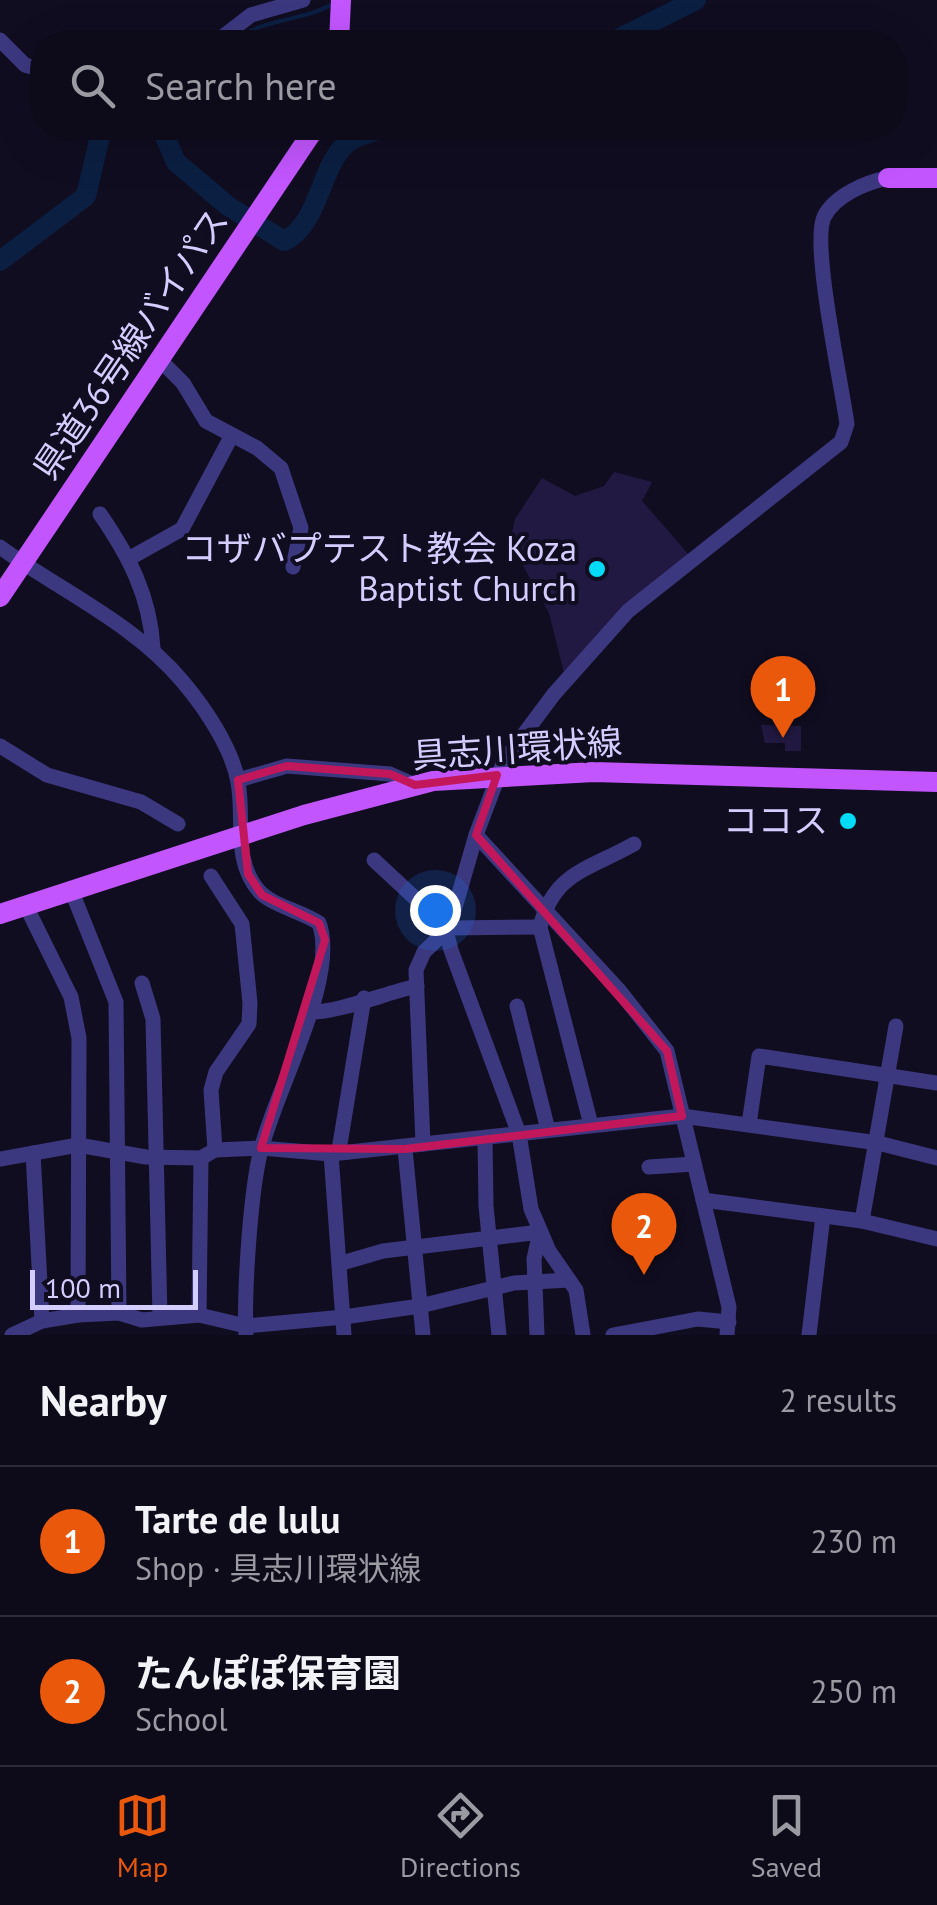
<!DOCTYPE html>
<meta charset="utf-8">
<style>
body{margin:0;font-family:"PT Sans","Noto Sans JP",sans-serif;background:#161322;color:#f1f3f6}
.scale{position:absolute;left:30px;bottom:25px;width:168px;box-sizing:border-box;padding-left:10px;border:5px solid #d4cdff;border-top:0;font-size:28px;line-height:35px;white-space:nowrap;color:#d4cdff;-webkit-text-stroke:8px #110d21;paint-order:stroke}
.you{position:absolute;left:435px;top:910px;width:35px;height:35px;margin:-25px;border:8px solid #fff;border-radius:50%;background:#1a73e8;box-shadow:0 0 0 15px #1a73e833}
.badge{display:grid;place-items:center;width:65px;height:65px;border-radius:50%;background:#ea580c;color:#fff;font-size:32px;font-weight:700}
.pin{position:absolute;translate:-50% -82px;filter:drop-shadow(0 2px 5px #0008)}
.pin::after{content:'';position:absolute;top:52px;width:35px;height:30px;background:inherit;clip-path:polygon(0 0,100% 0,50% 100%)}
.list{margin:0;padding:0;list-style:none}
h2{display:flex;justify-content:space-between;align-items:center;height:130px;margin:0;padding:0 40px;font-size:42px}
h2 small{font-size:32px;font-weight:400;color:#9a9aa2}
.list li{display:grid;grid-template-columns:65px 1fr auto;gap:30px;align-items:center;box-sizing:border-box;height:150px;padding:0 40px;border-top:2px solid #2d2b38}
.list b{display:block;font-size:38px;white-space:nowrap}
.list p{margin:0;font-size:32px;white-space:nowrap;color:#9a9aa2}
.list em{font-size:32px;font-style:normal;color:#9a9aa2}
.icon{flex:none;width:55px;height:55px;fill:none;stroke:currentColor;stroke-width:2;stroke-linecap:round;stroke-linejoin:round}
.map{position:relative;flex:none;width:937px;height:1335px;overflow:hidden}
.search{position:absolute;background:#0d0a19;box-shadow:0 10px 40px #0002;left:30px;right:30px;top:30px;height:110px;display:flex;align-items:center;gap:25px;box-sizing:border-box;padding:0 35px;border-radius:40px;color:#9a9aa2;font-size:38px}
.sheet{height:430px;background:#0d0a19}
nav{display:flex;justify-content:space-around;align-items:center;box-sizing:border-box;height:140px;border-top:2px solid #2d2b38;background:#0d0a19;font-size:28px;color:#9a9aa2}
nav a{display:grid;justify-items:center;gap:5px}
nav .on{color:#ea580c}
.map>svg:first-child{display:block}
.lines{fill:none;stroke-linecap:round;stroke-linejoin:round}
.stream{stroke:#0b1f42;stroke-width:4}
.river{stroke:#0b1f42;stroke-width:20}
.building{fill:#221942}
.minor{stroke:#3c3880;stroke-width:15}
.major{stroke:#c255fe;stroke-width:20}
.marked{fill:none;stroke:#c2185b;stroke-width:8;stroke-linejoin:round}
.poi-dot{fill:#01dbf7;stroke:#110d21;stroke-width:4}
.labels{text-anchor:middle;stroke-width:8;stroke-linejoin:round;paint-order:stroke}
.street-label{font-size:35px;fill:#d4cdff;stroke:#110d21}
.poi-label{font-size:35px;fill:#d4cdff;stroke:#110d21;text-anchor:end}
</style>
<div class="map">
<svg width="937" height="1335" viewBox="0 0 937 1335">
<rect width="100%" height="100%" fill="#110d21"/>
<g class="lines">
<path class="stream" d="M234,42c26,-24 70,-20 100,-39"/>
<g class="river">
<polyline points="612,42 696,0"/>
<path d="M161,128l15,34 52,44 56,35c34,-16 35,-67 58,-93 10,-12 28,-15 42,-20"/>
<polyline points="0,261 86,196 102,128"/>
</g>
</g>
<g class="building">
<polygon points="614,472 652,482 642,501 689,555 624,608 564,673 549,613 515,551 511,538 515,519 542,478 575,496 604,486"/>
<polygon points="761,725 801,726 801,751 785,751 785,743 765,743"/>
</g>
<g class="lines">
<g class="minor">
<polyline points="0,40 25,65 42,70"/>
<polyline points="216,42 251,15 303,0"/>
<polyline points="160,360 183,383 206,421 257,448 281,468 301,528 293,567"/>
<path d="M100,514c29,42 50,82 53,134"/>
<path d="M0,547c61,44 135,77 183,135 22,26 49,66 55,100 7,37 -6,78 21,109 12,14 44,21 60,32 21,56 -48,175 -60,235 -9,44 -15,132 -13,177"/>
<polyline points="130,558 182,529 231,437"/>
<polyline points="0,746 47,775 141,802 178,824"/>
<polyline points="238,780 287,766 390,774 415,785"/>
<polyline points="476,835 618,989 667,1051 729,1307 727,1335"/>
<polyline points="374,860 432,914 442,933"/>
<polyline points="211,876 242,924 250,1003 249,1024 216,1072 211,1090 215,1150"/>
<polyline points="72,892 116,1002 119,1313"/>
<polyline points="26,906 71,997 79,1038 78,1315"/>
<polyline points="142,983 153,1019 160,1317"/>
<polyline points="517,1006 548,1130"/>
<path d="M309,1012c29,1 76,-19 108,-26"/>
<polyline points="749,1124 759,1056 937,1083"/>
<path d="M591,1125l-51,-198c14,-55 48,-57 94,-83"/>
<polyline points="485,1138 486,1206 499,1335"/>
<polyline points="423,1144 416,970 424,952 449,928 540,927"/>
<polyline points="405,1149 423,1335"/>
<polyline points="339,1150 364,998"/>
<polyline points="33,1153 42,1321"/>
<polyline points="331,1154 344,1335"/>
<polyline points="0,1159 78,1145 146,1157 201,1158 215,1150 261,1148 331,1154 682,1116 878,1143 937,1158"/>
<polyline points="649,1167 694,1164"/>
<polyline points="703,1200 862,1221 937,1239"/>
<polyline points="862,1221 896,1026"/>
<polyline points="342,1263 383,1251 540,1232 534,1259 537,1335"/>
<polyline points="199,1315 201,1158"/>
<polyline points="12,1335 42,1321 78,1315 119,1313 142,1320 199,1315 246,1326 344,1317 420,1306 514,1283 569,1280"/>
<path d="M583,1335l-7,-45 -27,-39 -18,-42 -12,-75 -68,-184 -4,-15 29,-100 28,-74 50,-67 74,-83 213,-169 6,-18c-5,-38 -36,-180 -23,-207 10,-21 42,-35 64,-39"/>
<polyline points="613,1335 698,1319 729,1322"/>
<polyline points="809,1335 823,1216"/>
</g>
<g class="major">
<polyline points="339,42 341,0"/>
<polyline points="888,178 937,178"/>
<polyline points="0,597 315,128"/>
<polyline points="0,914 304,815 433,781 594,772 937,782"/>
</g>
</g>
<path class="marked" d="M287,766l103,8 25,11 82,-10 -21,60 191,216 15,65 -277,33 -144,-1 64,-208 -6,-17 -57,-28 -14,-21 -10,-94z"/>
<g class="poi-dot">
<circle cx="597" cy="569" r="10"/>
<circle cx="848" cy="821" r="10"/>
</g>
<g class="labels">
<g class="street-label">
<text transform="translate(131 344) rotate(-56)" y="12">県道36号線バイパス</text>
<text transform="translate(517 749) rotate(-4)" y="12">具志川環状線</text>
</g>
<g class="poi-label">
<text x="577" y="561">コザバプテスト教会 Koza<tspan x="577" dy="40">Baptist Church</tspan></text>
<text x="828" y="833">ココス</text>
</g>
</g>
</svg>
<div class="scale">100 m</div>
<div class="you"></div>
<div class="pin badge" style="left:783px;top:738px">1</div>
<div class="pin badge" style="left:644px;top:1275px">2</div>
<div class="search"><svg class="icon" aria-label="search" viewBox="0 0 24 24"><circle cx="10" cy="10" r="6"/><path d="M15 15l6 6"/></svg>Search here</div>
</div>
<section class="sheet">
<h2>Nearby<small>2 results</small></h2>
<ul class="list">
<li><span class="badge">1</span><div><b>Tarte de lulu</b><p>Shop · 具志川環状線</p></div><em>230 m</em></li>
<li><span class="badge">2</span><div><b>たんぽぽ保育園</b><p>School</p></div><em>250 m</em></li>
</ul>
</section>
<nav>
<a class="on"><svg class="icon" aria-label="map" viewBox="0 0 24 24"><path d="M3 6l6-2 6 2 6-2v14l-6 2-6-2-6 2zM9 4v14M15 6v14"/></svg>Map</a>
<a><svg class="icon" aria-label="directions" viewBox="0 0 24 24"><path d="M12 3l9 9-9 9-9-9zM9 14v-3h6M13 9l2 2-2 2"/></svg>Directions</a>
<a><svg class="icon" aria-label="saved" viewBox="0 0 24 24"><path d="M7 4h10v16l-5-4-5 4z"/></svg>Saved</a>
</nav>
